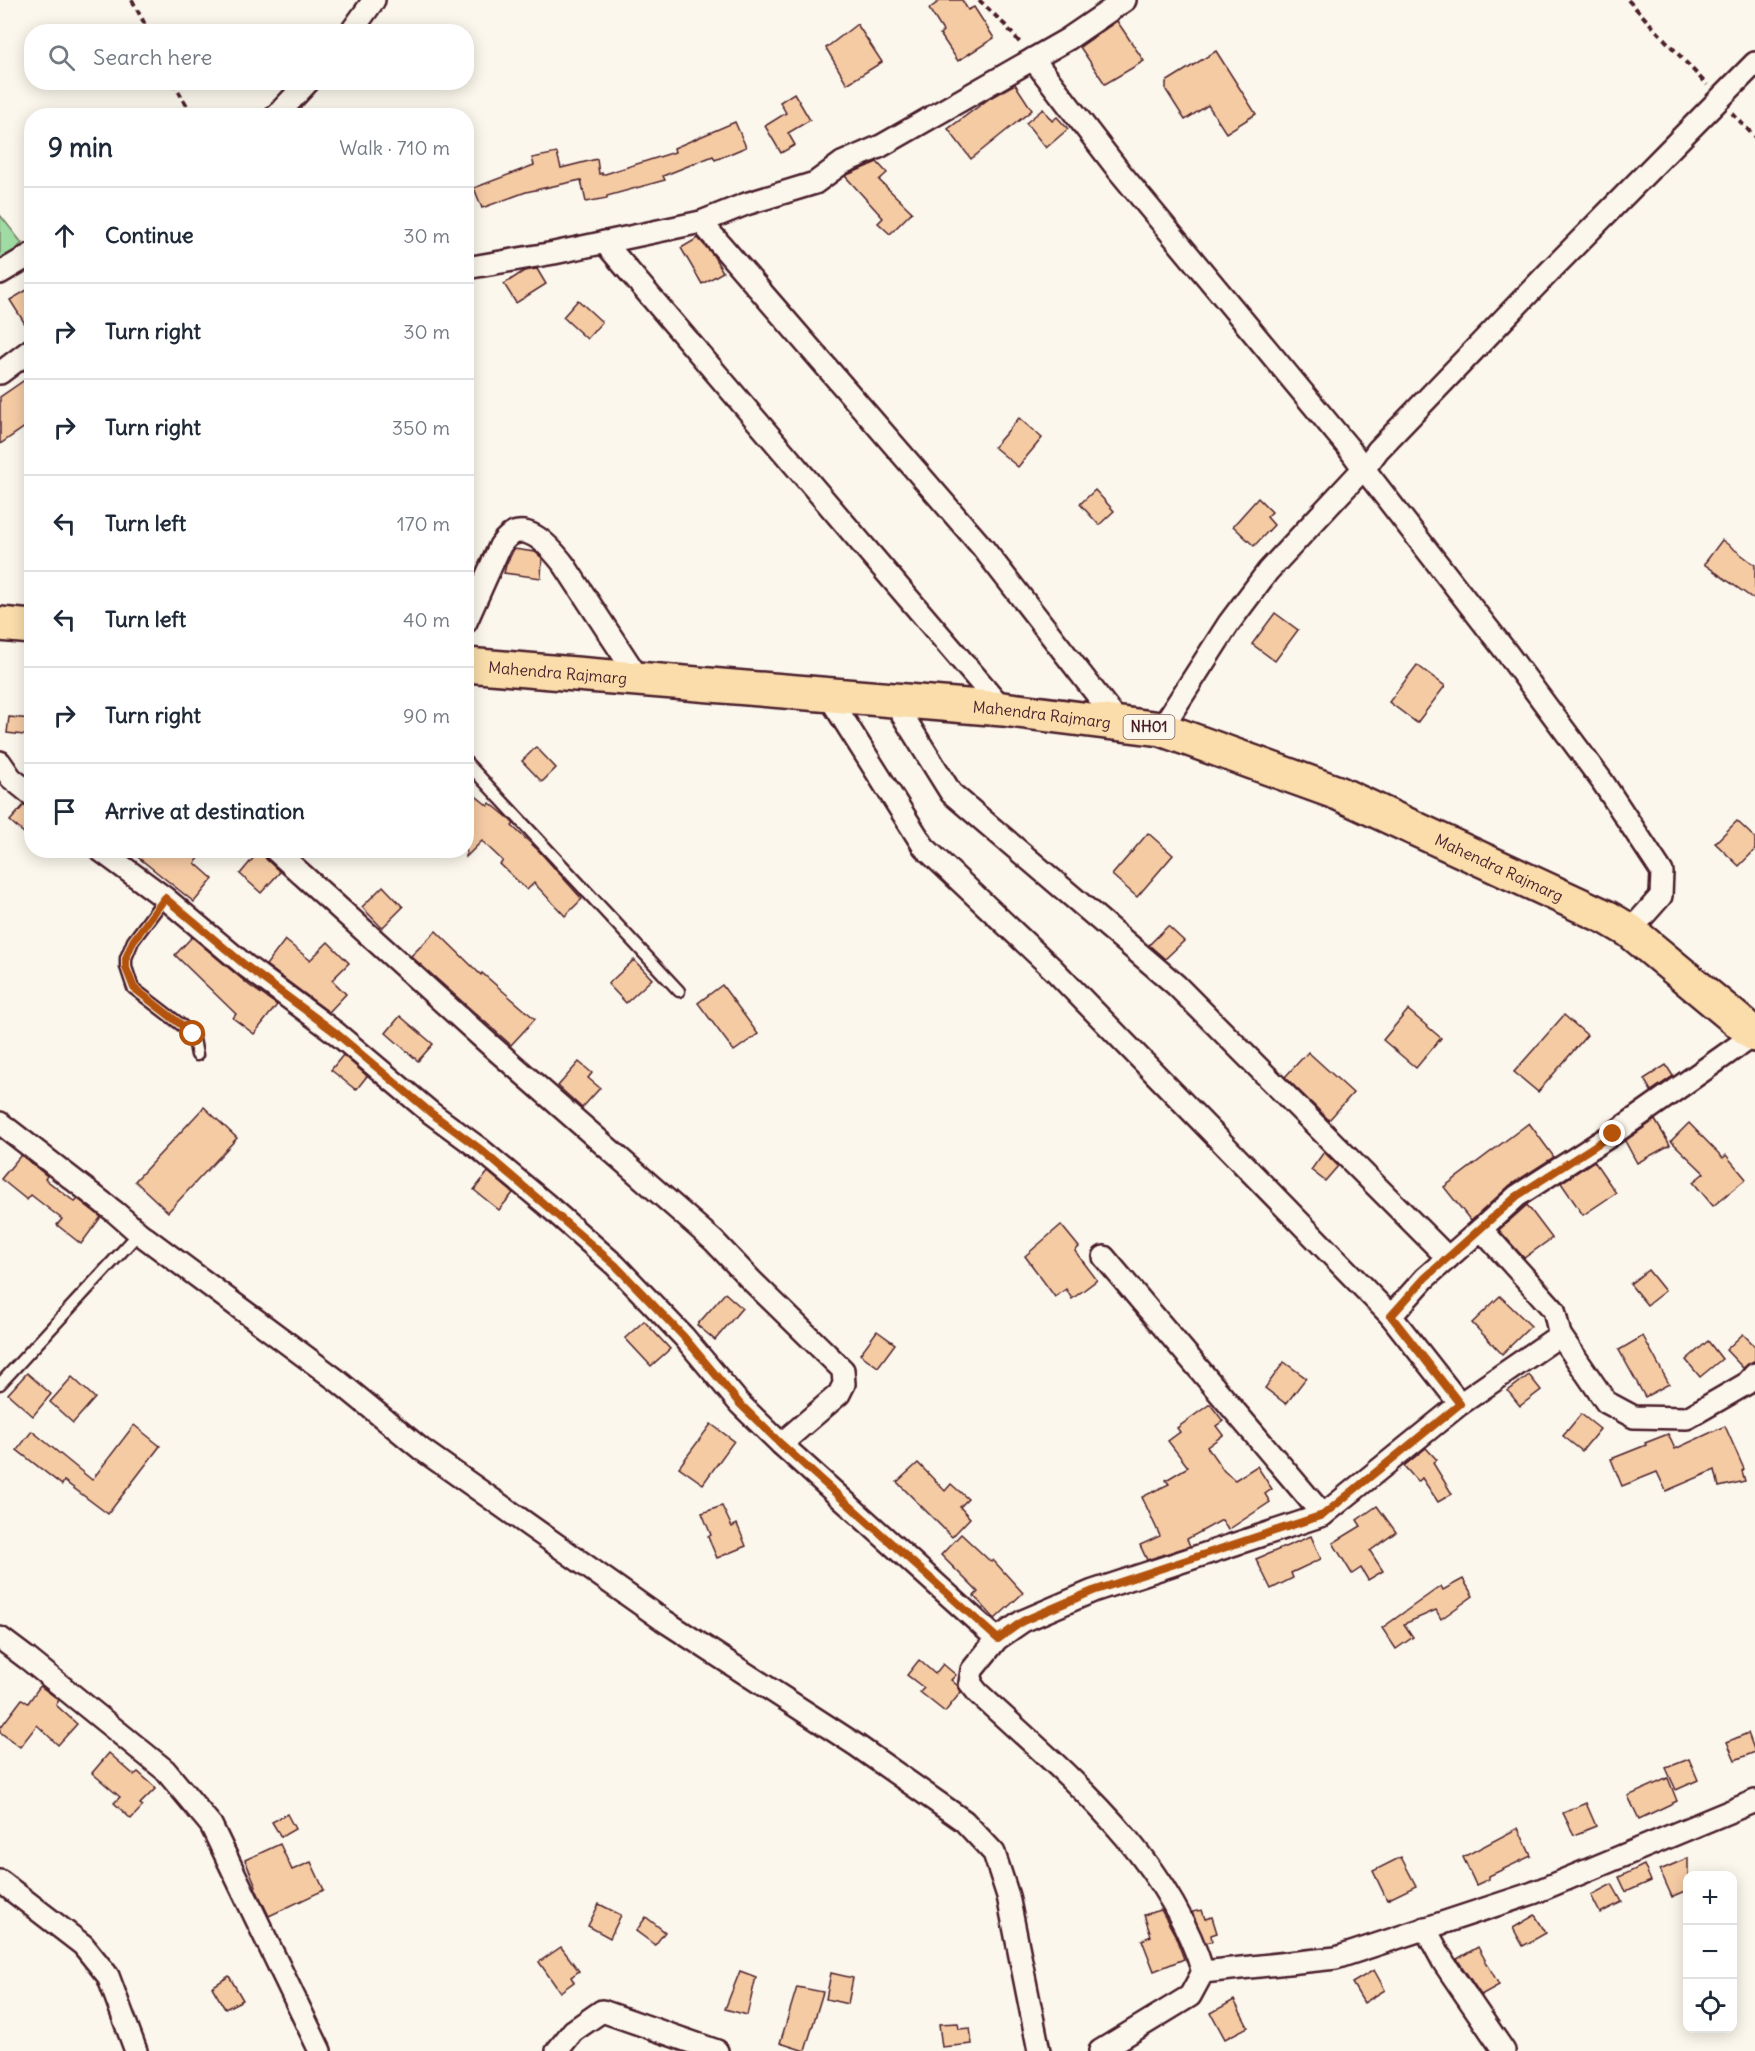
<!DOCTYPE html>
<meta charset="utf-8">
<style>
body{margin:0;font-family:Delius,sans-serif;background:#f2f2f3;color:#1f2937}
.controls{position:absolute;right:18px;bottom:18px;display:grid;overflow:hidden;border-radius:12px;box-shadow:0 3px 15px #0003}
.controls button{width:54px;height:54px;display:grid;place-items:center;padding:0;border:0;border-bottom:2px solid #e0e1e3;background:#fff;color:#1f2937;font:30px sans-serif}
.stop{position:absolute;width:18px;height:18px;margin:-14px;border:4px solid #b45309;border-radius:50%;background:#fff}
.stop.end{background:#b45309;border-color:#fff;box-shadow:0 2px 6px #0008}
.list{margin:0;padding:0;list-style:none}
h2{display:flex;justify-content:space-between;align-items:center;height:78px;margin:0;padding:0 24px;font-size:26px}
h2 small{font-size:20px;font-weight:400;color:#747a83}
.list li{display:grid;grid-template-columns:39px 1fr auto;gap:18px;align-items:center;box-sizing:border-box;height:96px;padding:0 24px;border-top:2px solid #e0e1e3}
.list b{display:block;font-size:22px;white-space:nowrap}
.list em{font-size:20px;font-style:normal;color:#747a83}
.icon{flex:none;width:33px;height:33px;fill:none;stroke:currentColor;stroke-width:2;stroke-linecap:round;stroke-linejoin:round}
.map{position:relative;flex:none;width:1755px;height:2051px;overflow:hidden}
.search{position:absolute;background:#fff;box-shadow:0 3px 15px #0003;left:24px;top:24px;width:450px;height:66px;display:flex;align-items:center;gap:15px;box-sizing:border-box;padding:0 21px;border-radius:24px;color:#747a83;font-size:22px}
.panel{position:absolute;background:#fff;box-shadow:0 3px 15px #0003;left:24px;top:108px;width:450px;height:750px;border-radius:24px}
.map>svg:first-child{display:block}
.green{fill:#9fdca3;stroke:#747e67;stroke-width:1.5}
.building{fill:#f5cba4;stroke:#4a1f2b;stroke-width:1.5}
.lines{fill:none;stroke-linecap:round;stroke-linejoin:round}
.service-casing{stroke:#4a1f2b;stroke-width:15}
.minor-casing{stroke:#4a1f2b;stroke-width:26}
.trunk-casing{stroke:#4a1f2b;stroke-width:38}
.path{stroke:#4a1f2b;stroke-width:4;stroke-dasharray:6 4.5;stroke-linecap:butt}
.service{stroke:#fbf7ec;stroke-width:10}
.minor{stroke:#fbf7ec;stroke-width:21}
.trunk{stroke:#faddab;stroke-width:33}
.route{stroke:#b45309;stroke-width:8}
.labels{text-anchor:middle;stroke-width:4.5;stroke-linejoin:round;paint-order:stroke}
.shield{fill:#fbf7ec;stroke:#7f6065;stroke-width:1.5}
.shield-label{font-size:15px;font-weight:bold;fill:#4a1f2b}
.street-label{font-size:16px;fill:#4a1f2b;stroke:#fbf7ec}
</style>
<div class="map">
<svg width="1755" height="2051" viewBox="0 0 1755 2051">
<rect width="100%" height="100%" fill="#fbf7ec"/>
<filter id="ink" filterUnits="userSpaceOnUse"><feTurbulence type="fractalNoise" baseFrequency=".0167" numOctaves="2"/><feDisplacementMap in="SourceGraphic" scale="12" xChannelSelector="R" yChannelSelector="G"/><feConvolveMatrix kernelMatrix="1 2 1 2 8 2 1 2 1" color-interpolation-filters="sRGB"/></filter>
<g filter="url(#ink)">
<polygon class="green" points="0,215 22,243 0,267"/>
<g class="building">
<polygon points="941,0 962,0 968,10 974,7 994,38 958,61 940,34 943,31 929,9"/>
<polygon points="1117,21 1144,61 1105,84 1080,47"/>
<polygon points="857,24 882,62 847,84 826,48"/>
<polygon points="1216,51 1256,114 1226,133 1208,105 1185,120 1166,90 1166,82"/>
<polygon points="1015,84 1032,110 971,159 948,129 990,98"/>
<polygon points="794,93 810,120 788,133 795,145 781,153 765,126 786,113 780,102"/>
<polygon points="1043,109 1052,121 1057,117 1068,129 1046,148 1026,123"/>
<polygon points="735,122 746,147 715,160 713,156 663,176 665,180 607,196 607,198 586,202 581,180 526,192 482,208 474,188 534,165 532,158 557,153 561,168 597,159 599,174 602,173 602,175 675,152 674,148"/>
<polygon points="877,162 887,173 879,180 912,212 890,234 878,223 883,218 845,176"/>
<polygon points="698,238 713,255 723,272 702,284 681,248"/>
<polygon points="537,269 546,284 516,303 504,284 524,271"/>
<polygon points="32,287 32,335 10,300"/>
<polygon points="578,300 602,322 587,339 563,317"/>
<polygon points="32,375 32,422 0,444 0,397"/>
<polygon points="1019,418 1042,438 1018,467 994,447"/>
<polygon points="1095,490 1114,511 1099,525 1080,504"/>
<polygon points="1258,498 1272,512 1267,517 1274,525 1254,546 1233,526"/>
<polygon points="1722,540 1755,565 1755,600 1704,564"/>
<polygon points="514,549 535,552 542,558 541,578 504,573 506,565"/>
<polygon points="1275,613 1298,630 1275,661 1252,644"/>
<polygon points="1417,665 1445,686 1417,723 1389,702"/>
<polygon points="9,717 32,719 32,736 7,733"/>
<polygon points="536,747 556,768 542,782 522,761"/>
<polygon points="466,788 488,806 490,803 506,816 514,824 512,826 538,850 582,899 565,916 534,883 527,890 500,864 503,861 482,841 466,857"/>
<polygon points="24,805 32,808 32,840 10,821"/>
<polygon points="1737,821 1755,838 1755,850 1739,866 1715,843"/>
<polygon points="1148,833 1173,855 1137,897 1112,875"/>
<polygon points="129,850 206,850 195,863 213,879 194,902"/>
<polygon points="260,850 263,850 266,859 280,872 261,893 240,874"/>
<polygon points="383,886 403,907 382,928 362,907"/>
<polygon points="1168,926 1184,941 1165,959 1149,945"/>
<polygon points="436,931 481,975 482,973 535,1019 511,1045 411,956"/>
<polygon points="192,937 250,986 277,1005 254,1034 233,1018 236,1014 175,955"/>
<polygon points="285,940 310,960 328,942 349,963 332,980 346,994 329,1012 266,965"/>
<polygon points="634,960 652,979 626,1003 608,984"/>
<polygon points="722,985 758,1034 734,1051 698,1003"/>
<polygon points="1408,1010 1441,1038 1416,1068 1383,1040"/>
<polygon points="1564,1015 1587,1035 1538,1092 1514,1072"/>
<polygon points="400,1016 433,1044 418,1061 386,1033"/>
<polygon points="1308,1052 1353,1093 1329,1120 1285,1077"/>
<polygon points="343,1055 367,1076 356,1090 331,1070"/>
<polygon points="579,1062 592,1073 588,1078 600,1088 582,1108 558,1086"/>
<polygon points="1666,1065 1673,1076 1651,1091 1644,1079"/>
<polygon points="204,1107 237,1138 168,1212 135,1181"/>
<polygon points="1655,1120 1670,1145 1637,1163 1625,1141"/>
<polygon points="1529,1123 1554,1157 1510,1185 1471,1221 1444,1187"/>
<polygon points="1689,1123 1723,1158 1726,1155 1746,1179 1713,1206 1693,1182 1704,1173 1671,1141"/>
<polygon points="1324,1152 1338,1166 1325,1181 1311,1170"/>
<polygon points="21,1155 47,1176 45,1179 75,1202 78,1199 101,1217 81,1244 57,1225 62,1219 31,1195 27,1200 1,1179"/>
<polygon points="1594,1161 1616,1193 1583,1215 1561,1183"/>
<polygon points="488,1172 513,1193 499,1210 474,1190"/>
<polygon points="1527,1205 1552,1238 1524,1258 1499,1230"/>
<polygon points="1061,1225 1079,1247 1075,1251 1097,1280 1072,1299 1066,1289 1055,1297 1025,1256"/>
<polygon points="1648,1270 1665,1291 1647,1305 1630,1284"/>
<polygon points="725,1293 742,1308 715,1340 697,1325"/>
<polygon points="1500,1296 1531,1326 1502,1354 1472,1323"/>
<polygon points="644,1321 670,1349 651,1366 625,1338"/>
<polygon points="877,1331 895,1344 878,1367 860,1354"/>
<polygon points="1743,1334 1755,1346 1755,1360 1743,1368 1726,1350"/>
<polygon points="1643,1336 1669,1384 1645,1397 1619,1350"/>
<polygon points="1708,1341 1722,1359 1700,1377 1686,1360"/>
<polygon points="1284,1362 1306,1378 1286,1404 1265,1388"/>
<polygon points="27,1373 51,1394 33,1416 8,1394"/>
<polygon points="1529,1375 1541,1390 1520,1406 1508,1391"/>
<polygon points="72,1377 95,1398 73,1423 50,1402"/>
<polygon points="1210,1404 1223,1421 1216,1426 1223,1435 1207,1447 1224,1471 1235,1480 1257,1466 1272,1489 1265,1494 1270,1502 1228,1530 1222,1520 1187,1539 1190,1546 1147,1560 1140,1545 1160,1536 1142,1497 1169,1484 1166,1480 1188,1467 1168,1441 1180,1432 1177,1428"/>
<polygon points="1581,1414 1600,1429 1582,1451 1563,1436"/>
<polygon points="711,1424 734,1441 703,1484 679,1467"/>
<polygon points="134,1425 160,1446 108,1514 64,1481 62,1485 17,1450 32,1431 92,1480"/>
<polygon points="1725,1426 1744,1469 1742,1471 1745,1481 1719,1487 1715,1470 1666,1491 1657,1472 1622,1486 1611,1459 1646,1445 1645,1443 1668,1434 1675,1449"/>
<polygon points="1426,1448 1437,1460 1433,1463 1452,1494 1438,1502 1422,1478 1418,1482 1404,1466"/>
<polygon points="918,1463 945,1491 951,1484 968,1499 960,1507 970,1518 952,1537 897,1482"/>
<polygon points="722,1506 732,1527 737,1524 746,1546 717,1558 708,1537 711,1535 702,1513"/>
<polygon points="1377,1506 1396,1532 1370,1551 1383,1571 1368,1580 1361,1568 1352,1574 1333,1543 1361,1526 1357,1520"/>
<polygon points="961,1534 991,1562 993,1560 1023,1593 995,1619 974,1596 978,1592 941,1555"/>
<polygon points="1311,1536 1321,1559 1291,1573 1293,1578 1271,1589 1256,1559"/>
<polygon points="1463,1579 1473,1596 1441,1619 1436,1610 1404,1624 1413,1637 1396,1649 1382,1628 1441,1586 1443,1590"/>
<polygon points="919,1660 935,1674 943,1664 956,1675 951,1680 958,1686 961,1692 945,1712 920,1692 924,1688 907,1675"/>
<polygon points="40,1686 59,1700 56,1705 77,1724 58,1745 37,1725 20,1747 0,1732 0,1728 22,1699 28,1703"/>
<polygon points="1748,1733 1755,1752 1735,1760 1727,1742"/>
<polygon points="109,1753 134,1775 138,1772 156,1788 140,1804 143,1806 131,1819 114,1803 120,1797 92,1773"/>
<polygon points="1689,1759 1698,1780 1676,1790 1666,1768"/>
<polygon points="1668,1778 1677,1801 1639,1819 1628,1796"/>
<polygon points="1586,1803 1596,1826 1574,1835 1563,1813"/>
<polygon points="287,1814 295,1829 281,1837 272,1822"/>
<polygon points="1518,1828 1531,1856 1489,1876 1489,1879 1476,1885 1463,1857"/>
<polygon points="280,1844 292,1870 311,1862 324,1890 269,1916 255,1887 256,1886 245,1860"/>
<polygon points="1401,1857 1416,1886 1387,1900 1373,1871"/>
<polygon points="1688,1858 1688,1890 1672,1897 1660,1870"/>
<polygon points="1644,1865 1651,1881 1626,1892 1619,1877"/>
<polygon points="1612,1884 1622,1902 1600,1913 1591,1895"/>
<polygon points="599,1904 621,1915 610,1938 588,1926"/>
<polygon points="1161,1910 1175,1935 1184,1959 1154,1971 1142,1940 1151,1936 1144,1915"/>
<polygon points="1202,1910 1205,1919 1212,1917 1217,1933 1211,1935 1212,1941 1205,1943 1192,1912"/>
<polygon points="1535,1915 1546,1933 1523,1946 1513,1928"/>
<polygon points="646,1917 665,1932 655,1945 636,1931"/>
<polygon points="561,1947 579,1971 571,1977 574,1982 560,1992 539,1962"/>
<polygon points="1478,1947 1499,1985 1481,1995 1457,1959"/>
<polygon points="1374,1970 1385,1990 1364,2003 1352,1983"/>
<polygon points="740,1971 756,1977 747,2015 725,2009"/>
<polygon points="831,1973 853,1978 848,2004 826,1999"/>
<polygon points="229,1976 243,2000 225,2009 212,1987"/>
<polygon points="797,1987 823,1992 805,2051 780,2043"/>
<polygon points="1234,2000 1248,2027 1225,2039 1211,2013"/>
<polygon points="958,2023 959,2029 970,2028 972,2044 942,2047 939,2024"/>
</g>
<g class="lines">
<g class="service-casing">
<g id="service">
<polyline points="466,762 679,991"/>
<polyline points="165,898 133,941 126,958 126,967 133,988 193,1034 197,1055"/>
<polyline points="0,1384 139,1233"/>
</g>
</g>
<g class="minor-casing">
<g id="minor">
<polyline points="351,32 374,0"/>
<polyline points="1033,59 1119,171 1348,447 1364,469 1507,653 1602,781 1662,872 1661,896 1630,931"/>
<polyline points="276,116 308,82"/>
<polyline points="701,222 983,548 1119,723"/>
<polyline points="604,242 1003,709"/>
<polyline points="466,268 554,253 701,222 746,204 815,183 842,163 881,146 1068,39 1125,0"/>
<polyline points="0,273 32,254"/>
<polyline points="0,373 32,349"/>
<polyline points="1364,469 1378,450 1550,271 1755,63"/>
<path d="M466,622l34,-76c21,-33 49,-1 65,20l74,113"/>
<polyline points="828,695 924,847 1054,970 1391,1316"/>
<polyline points="893,700 951,793 1176,985 1448,1258"/>
<polyline points="1161,729 1229,623 1268,571 1363,469"/>
<polyline points="0,762 11,778 32,795"/>
<polyline points="100,850 165,898 246,966 336,1033 431,1113 480,1149 546,1204 615,1265 684,1337 740,1404 781,1444 997,1639"/>
<polyline points="275,850 488,1043 714,1241 751,1280 843,1370 844,1384 839,1394 781,1444"/>
<polyline points="1755,1034 1613,1134 1517,1196 1481,1229 1554,1310 1560,1335 1606,1402 1634,1417 1687,1418 1746,1384 1755,1374"/>
<polyline points="0,1123 115,1212 139,1233 338,1381 421,1449 663,1620 856,1745 964,1821 994,1853 1008,1896 1039,2051"/>
<polyline points="1104,1257 1323,1515"/>
<polyline points="1460,1404 1391,1316 1425,1278 1481,1229"/>
<polyline points="0,1638 28,1659 165,1770 211,1825 320,2051"/>
<polyline points="0,1881 83,1945 108,1976 136,2051"/>
<polyline points="1425,1928 1444,1963 1504,2051"/>
<path d="M1203,1972c-36,-118 -138,-198 -225,-279l-8,-10 2,-13 25,-31 26,-18 70,-30 230,-76 137,-111 100,-69"/>
<polyline points="557,2051 573,2031 602,2011 717,2051"/>
<polyline points="1100,2051 1190,1996 1203,1972 1336,1958 1533,1893 1755,1801"/>
</g>
</g>
<g class="trunk-casing">
<g id="trunk">
<polyline points="0,624 32,627"/>
<path id="s1" d="M466,665l537,44 158,20 177,64 270,125 22,13 125,104"/>
</g>
</g>
<g class="path">
<polyline points="132,0 149,32"/>
<polyline points="979,0 1005,25 1021,44"/>
<polyline points="1628,0 1707,85"/>
<polyline points="173,82 193,116"/>
<polyline points="1732,113 1755,137"/>
</g>
<use href="#service" class="service"/>
<use href="#minor" class="minor"/>
<use href="#trunk" class="trunk"/>
</g>
</g>
<g class="lines" filter="url(#ink)">
<polyline class="route" points="193,1034 134,988 126,968 126,958 133,941 165,898 246,966 336,1033 431,1113 480,1149 615,1265 684,1337 740,1404 781,1444 998,1639 1023,1621 1093,1591 1323,1515 1460,1404 1391,1316 1425,1278 1517,1196 1613,1134"/>
</g>
<g class="labels">
<rect class="shield" x="1123.5" y="715" width="51" height="24" rx="4.5"/>
<g class="shield-label">
<text x="1149" y="732">NH01</text>
</g>
<g class="street-label">
<text dy="6" stroke="none"><textPath href="#s1" startOffset="92">Mahendra Rajmarg</textPath></text>
<text dy="6" stroke="none"><textPath href="#s1" startOffset="578">Mahendra Rajmarg</textPath></text>
<text dy="6" stroke="none"><textPath href="#s1" startOffset="1064">Mahendra Rajmarg</textPath></text>
</g>
</g>
</svg>
<div class="controls">
<button>+</button>
<button>−</button>
<button><svg class="icon" aria-label="locate" viewBox="0 0 24 24"><circle cx="12" cy="12" r="6"/><path d="M12 2v4M12 18v4M2 12h4M18 12h4"/></svg></button>
</div>
<div class="stop" style="left:193px;top:1034px"></div>
<div class="stop end" style="left:1613px;top:1134px"></div>
<div class="search"><svg class="icon" aria-label="search" viewBox="0 0 24 24"><circle cx="10" cy="10" r="6"/><path d="M15 15l6 6"/></svg>Search here</div>
<section class="panel">
<h2>9 min<small>Walk · 710 m</small></h2>
<ul class="list">
<li><svg class="icon" aria-label="ahead" viewBox="0 0 24 24"><path d="M12 20V5M6 11l6-6 6 6"/></svg><div><b>Continue</b></div><em>30 m</em></li>
<li><svg class="icon" aria-label="right" viewBox="0 0 24 24"><path d="M7 20v-9h11M14 6l5 5-5 5"/></svg><div><b>Turn right</b></div><em>30 m</em></li>
<li><svg class="icon" aria-label="right" viewBox="0 0 24 24"><path d="M7 20v-9h11M14 6l5 5-5 5"/></svg><div><b>Turn right</b></div><em>350 m</em></li>
<li><svg class="icon" aria-label="left" viewBox="0 0 24 24"><path d="M17 20v-9H6M10 6l-5 5 5 5"/></svg><div><b>Turn left</b></div><em>170 m</em></li>
<li><svg class="icon" aria-label="left" viewBox="0 0 24 24"><path d="M17 20v-9H6M10 6l-5 5 5 5"/></svg><div><b>Turn left</b></div><em>40 m</em></li>
<li><svg class="icon" aria-label="right" viewBox="0 0 24 24"><path d="M7 20v-9h11M14 6l5 5-5 5"/></svg><div><b>Turn right</b></div><em>90 m</em></li>
<li><svg class="icon" aria-label="arrive" viewBox="0 0 24 24"><path d="M6 21V4h12l-3 4 3 4H6"/></svg><div><b>Arrive at destination</b></div></li>
</ul>
</section>
</div>
